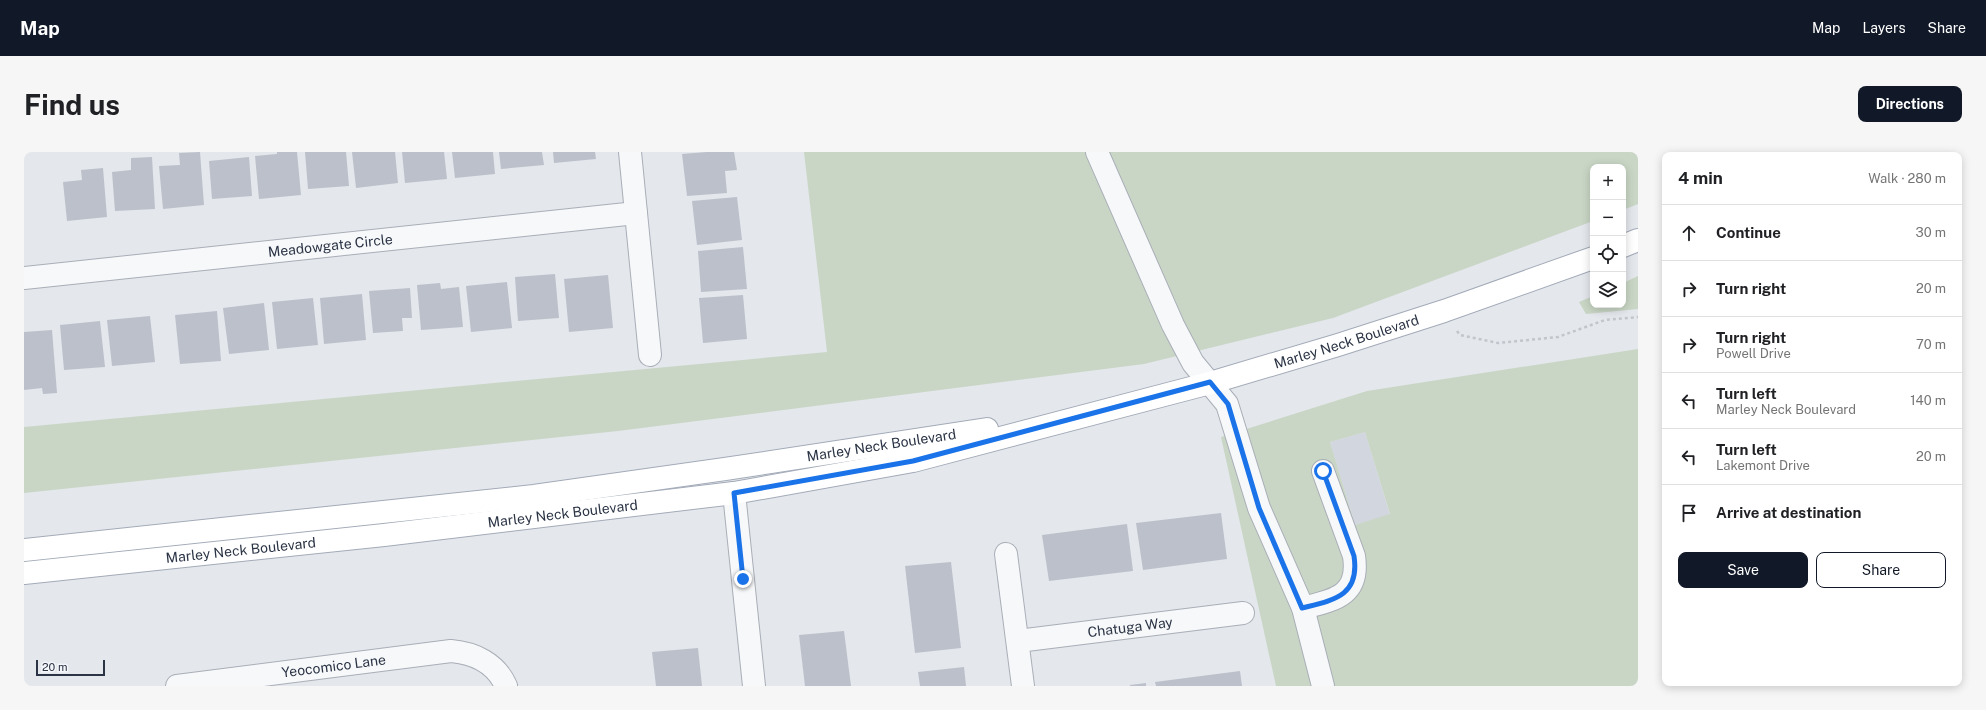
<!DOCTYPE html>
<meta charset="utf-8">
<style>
body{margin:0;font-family:"Public Sans",sans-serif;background:#f6f6f6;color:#202124}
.controls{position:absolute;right:12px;top:12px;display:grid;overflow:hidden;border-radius:8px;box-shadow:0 2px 10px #0003}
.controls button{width:36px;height:36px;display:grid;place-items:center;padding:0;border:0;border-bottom:1px solid #e0e0e0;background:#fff;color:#202124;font:20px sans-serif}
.scale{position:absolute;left:12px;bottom:10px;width:69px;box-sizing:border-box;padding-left:4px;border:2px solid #2b3445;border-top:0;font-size:11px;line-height:14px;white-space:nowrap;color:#2b3445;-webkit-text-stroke:3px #f4f6f9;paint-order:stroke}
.stop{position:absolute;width:12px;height:12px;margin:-9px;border:3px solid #1a73e8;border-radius:50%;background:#fff}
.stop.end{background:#1a73e8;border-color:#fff;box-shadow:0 1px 4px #0008}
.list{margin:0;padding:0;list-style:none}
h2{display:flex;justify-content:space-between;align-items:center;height:52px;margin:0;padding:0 16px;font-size:17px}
h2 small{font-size:13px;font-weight:400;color:#757577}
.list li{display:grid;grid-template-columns:26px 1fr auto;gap:12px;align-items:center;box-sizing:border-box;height:56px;padding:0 16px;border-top:1px solid #e0e0e0}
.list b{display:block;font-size:15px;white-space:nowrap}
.list p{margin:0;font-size:13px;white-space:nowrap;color:#757577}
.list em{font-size:13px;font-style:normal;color:#757577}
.actions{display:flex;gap:8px;padding:12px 16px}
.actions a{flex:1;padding:9px 0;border:1px solid #111827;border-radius:8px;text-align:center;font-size:14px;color:#111827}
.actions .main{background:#111827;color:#fff}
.icon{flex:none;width:22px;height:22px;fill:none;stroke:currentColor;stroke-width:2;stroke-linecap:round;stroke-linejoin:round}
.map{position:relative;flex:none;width:1614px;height:534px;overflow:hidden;border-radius:8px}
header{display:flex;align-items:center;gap:24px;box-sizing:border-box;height:56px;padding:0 20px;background:#111827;color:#fff}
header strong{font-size:19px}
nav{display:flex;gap:22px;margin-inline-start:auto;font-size:14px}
.intro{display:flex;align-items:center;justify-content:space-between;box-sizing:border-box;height:96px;padding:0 24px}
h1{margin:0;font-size:28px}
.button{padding:10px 18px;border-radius:8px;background:#111827;color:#fff;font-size:14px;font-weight:700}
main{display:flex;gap:24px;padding:0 24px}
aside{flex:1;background:#fff;border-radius:8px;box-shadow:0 2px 10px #0003}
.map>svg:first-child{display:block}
.built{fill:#d2d6de}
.green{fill:#c9d6c5;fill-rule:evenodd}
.building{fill:#bbc0ca}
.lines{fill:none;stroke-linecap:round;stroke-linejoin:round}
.minor-casing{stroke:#a9aeb7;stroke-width:24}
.major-casing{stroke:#a3abb8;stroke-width:24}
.path{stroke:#c2c5cb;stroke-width:2.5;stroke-dasharray:3 3;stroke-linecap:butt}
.minor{stroke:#f7f8fa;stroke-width:22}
.major{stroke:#fff;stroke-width:22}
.route{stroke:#1a73e8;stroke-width:5}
.labels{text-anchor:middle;stroke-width:3;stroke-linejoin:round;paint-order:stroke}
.street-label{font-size:14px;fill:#2b3445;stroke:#f4f6f9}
</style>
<header>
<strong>Map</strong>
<nav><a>Map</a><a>Layers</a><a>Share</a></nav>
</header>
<div class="intro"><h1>Find us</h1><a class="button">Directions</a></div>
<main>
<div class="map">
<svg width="1614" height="534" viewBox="0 0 1614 534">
<rect width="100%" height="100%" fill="#e4e7ec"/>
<polygon class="built" points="1341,280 1366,363 1331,373 1306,290"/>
<g class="green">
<polygon points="780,0 1614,0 1614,52 1599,58 1599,15 1569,15 1569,69 1309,166 1120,212 594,279 0,341 0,275 803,200"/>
<polygon points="1614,124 1614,157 1562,162 1555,150 1569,144 1569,153 1599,153 1599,131"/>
<path d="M1614,197v337h-362l-55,-249 146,-46zM1341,280l25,82 -35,11 -25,-83z"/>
</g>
<g class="building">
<polygon points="176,0 180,53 139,57 135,14 156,13 155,1"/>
<polygon points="253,0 273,0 277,43 235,47 231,4 253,2"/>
<polygon points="281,0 322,0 325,34 284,37"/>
<polygon points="328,0 371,0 374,31 332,36"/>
<polygon points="378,0 420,0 423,27 381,31"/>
<polygon points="428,0 469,0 471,22 431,26"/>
<polygon points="475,0 518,0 520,13 477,17"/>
<polygon points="529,0 571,0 572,7 530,11"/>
<polygon points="683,0 710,0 713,18 701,19 703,41 663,44 658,2"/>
<polygon points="128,5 131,57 91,59 88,20 107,18 107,6"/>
<polygon points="225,5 228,44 188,47 185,9"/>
<polygon points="79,16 83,65 43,69 39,30 58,28 57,18"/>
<polygon points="713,45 718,88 673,93 668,49"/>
<polygon points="719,95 723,137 677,140 674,99"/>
<polygon points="531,122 535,166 494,169 491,125"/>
<polygon points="584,123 589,176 545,180 540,127"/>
<polygon points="483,130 488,176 447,180 442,134"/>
<polygon points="416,131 417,137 435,135 439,175 397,178 393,133"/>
<polygon points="386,136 388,166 378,166 379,179 349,181 345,139"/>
<polygon points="338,142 342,188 300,192 296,146"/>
<polygon points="719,143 723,187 679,191 675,146"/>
<polygon points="289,146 294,193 253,197 248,150"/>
<polygon points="240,151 245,198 205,202 199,156"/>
<polygon points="193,159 197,209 156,212 151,163"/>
<polygon points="126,164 131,210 88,214 83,168"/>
<polygon points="76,169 81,215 40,218 36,173"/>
<polygon points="28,178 33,241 19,242 18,236 0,238 0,180"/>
<polygon points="1197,361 1203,407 1119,418 1112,371"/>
<polygon points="1103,372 1109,419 1025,429 1018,383"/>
<polygon points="927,410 937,496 891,501 881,414"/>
<polygon points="820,479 827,534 781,534 775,483"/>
<polygon points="674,496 678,534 632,534 628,500"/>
<polygon points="940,515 942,534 896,534 894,520"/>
<polygon points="1216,519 1218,534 1132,534 1131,530"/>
<polygon points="1122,531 1122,534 1106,534 1106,533"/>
</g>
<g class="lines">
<g class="minor-casing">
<g id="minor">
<polyline points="606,0 626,203"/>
<polyline points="1073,0 1149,173 1169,211 1203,252 1235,356 1279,456 1299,534"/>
<path id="s1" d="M0,126l612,-65"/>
<polyline points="710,341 730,534"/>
<polyline points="982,402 999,534"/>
<path d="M1279,456c31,-8 57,-12 51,-52l-31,-85"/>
<path id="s2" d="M994,489l225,-28"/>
<path id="s3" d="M153,534l274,-35c23,2 45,12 55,35"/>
</g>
</g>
<g class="major-casing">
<g id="major">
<polyline points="1599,94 1614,88"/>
<path id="s4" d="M0,398l510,-54 191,-27 262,-40"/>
<path id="s5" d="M0,421l360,-38 350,-42 179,-32 297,-78 128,-38 106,-34 149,-53"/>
</g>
</g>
<polyline class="path" points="1433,179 1436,183 1474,191 1534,185 1581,168 1614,165"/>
<use href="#minor" class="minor"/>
<use href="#major" class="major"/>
</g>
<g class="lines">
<path class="route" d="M719,427l-9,-86 179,-32 297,-79 18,22 31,104 43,100c32,-8 58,-12 52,-52l-31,-85"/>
</g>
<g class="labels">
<g class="street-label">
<text dy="5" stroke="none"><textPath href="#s1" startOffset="308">Meadowgate Circle</textPath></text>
<text dy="5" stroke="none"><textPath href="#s5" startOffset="1346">Marley Neck Boulevard</textPath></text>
<text dy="5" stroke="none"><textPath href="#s4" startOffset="864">Marley Neck Boulevard</textPath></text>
<text dy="5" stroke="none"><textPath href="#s5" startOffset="542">Marley Neck Boulevard</textPath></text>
<text dy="5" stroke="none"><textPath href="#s5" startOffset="218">Marley Neck Boulevard</textPath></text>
<text dy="5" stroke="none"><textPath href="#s2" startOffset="113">Chatuga Way</textPath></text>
<text dy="5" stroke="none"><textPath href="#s3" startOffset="158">Yeocomico Lane</textPath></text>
</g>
</g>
</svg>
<div class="controls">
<button>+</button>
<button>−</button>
<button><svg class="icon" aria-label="locate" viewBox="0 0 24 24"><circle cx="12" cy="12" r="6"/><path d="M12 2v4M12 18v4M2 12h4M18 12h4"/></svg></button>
<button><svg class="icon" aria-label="layers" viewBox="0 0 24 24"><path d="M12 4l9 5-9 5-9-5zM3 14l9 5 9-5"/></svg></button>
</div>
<div class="scale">20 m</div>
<div class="stop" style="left:1299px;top:319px"></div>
<div class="stop end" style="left:719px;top:427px"></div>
</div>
<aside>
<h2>4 min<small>Walk · 280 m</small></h2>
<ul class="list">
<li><svg class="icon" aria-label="ahead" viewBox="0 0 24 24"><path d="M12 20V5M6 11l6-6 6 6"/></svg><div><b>Continue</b></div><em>30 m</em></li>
<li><svg class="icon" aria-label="right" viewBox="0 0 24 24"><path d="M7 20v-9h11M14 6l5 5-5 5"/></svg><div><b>Turn right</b></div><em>20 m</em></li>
<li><svg class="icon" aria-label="right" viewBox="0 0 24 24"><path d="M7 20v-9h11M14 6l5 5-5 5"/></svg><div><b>Turn right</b><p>Powell Drive</p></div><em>70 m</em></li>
<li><svg class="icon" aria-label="left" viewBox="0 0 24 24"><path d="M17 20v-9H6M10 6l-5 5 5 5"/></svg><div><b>Turn left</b><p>Marley Neck Boulevard</p></div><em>140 m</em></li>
<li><svg class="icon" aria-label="left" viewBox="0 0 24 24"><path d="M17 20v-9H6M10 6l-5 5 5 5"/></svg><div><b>Turn left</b><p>Lakemont Drive</p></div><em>20 m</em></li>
<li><svg class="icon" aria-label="arrive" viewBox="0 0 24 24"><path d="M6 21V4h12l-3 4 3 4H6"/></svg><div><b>Arrive at destination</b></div></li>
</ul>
<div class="actions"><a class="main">Save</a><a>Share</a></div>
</aside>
</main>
